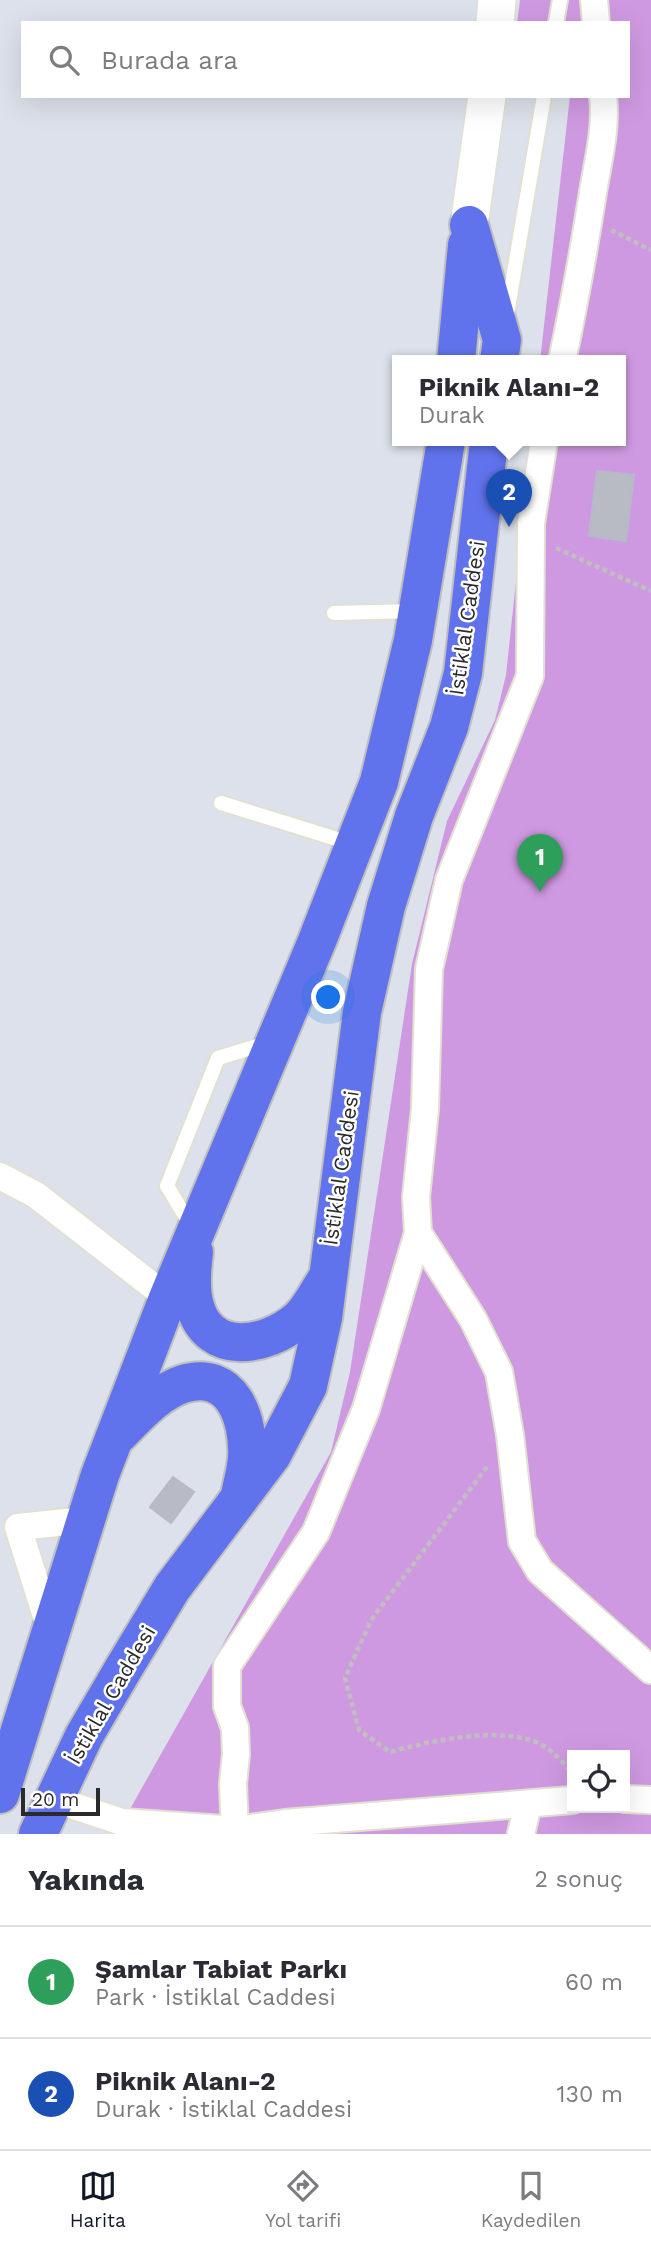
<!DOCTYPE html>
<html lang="tr">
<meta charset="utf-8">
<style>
body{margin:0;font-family:"Work Sans",sans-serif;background:#f2f2f3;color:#2b2b33}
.controls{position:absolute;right:21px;bottom:21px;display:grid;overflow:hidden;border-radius:0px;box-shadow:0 7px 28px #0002}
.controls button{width:63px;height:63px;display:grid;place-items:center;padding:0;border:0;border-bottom:2px solid #e1e1e2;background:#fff;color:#2b2b33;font:35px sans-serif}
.scale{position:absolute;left:21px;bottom:18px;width:79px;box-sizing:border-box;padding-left:7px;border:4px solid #2a2a2a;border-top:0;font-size:19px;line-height:24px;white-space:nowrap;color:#2a2a2a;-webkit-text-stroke:5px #fff;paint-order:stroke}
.you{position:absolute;left:329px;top:998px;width:24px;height:24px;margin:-18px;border:5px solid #fff;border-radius:50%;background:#1a73e8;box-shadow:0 0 0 10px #1a73e833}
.badge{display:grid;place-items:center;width:46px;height:46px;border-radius:50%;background:#111827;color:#fff;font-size:23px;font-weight:700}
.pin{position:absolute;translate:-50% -58px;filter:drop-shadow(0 2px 4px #0008)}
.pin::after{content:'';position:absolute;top:37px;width:24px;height:21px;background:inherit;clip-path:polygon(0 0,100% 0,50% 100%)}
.popup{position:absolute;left:392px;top:355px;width:234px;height:91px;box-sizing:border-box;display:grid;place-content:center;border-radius:0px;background:#fff;filter:drop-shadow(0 2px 5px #0005);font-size:23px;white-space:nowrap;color:#7c7c81}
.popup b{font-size:26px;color:#2b2b33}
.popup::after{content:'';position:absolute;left:50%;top:100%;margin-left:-14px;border:14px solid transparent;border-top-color:#fff}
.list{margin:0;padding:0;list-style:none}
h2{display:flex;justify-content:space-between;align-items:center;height:91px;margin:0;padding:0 28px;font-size:30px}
h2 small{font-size:23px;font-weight:400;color:#7c7c81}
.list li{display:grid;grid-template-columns:46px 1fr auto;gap:21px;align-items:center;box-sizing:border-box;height:112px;padding:0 28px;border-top:2px solid #e1e1e2}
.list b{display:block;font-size:26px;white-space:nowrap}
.list p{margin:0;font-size:23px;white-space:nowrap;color:#7c7c81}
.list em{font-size:23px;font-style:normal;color:#7c7c81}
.icon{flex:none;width:38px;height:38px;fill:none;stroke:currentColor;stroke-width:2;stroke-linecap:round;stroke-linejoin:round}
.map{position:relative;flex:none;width:651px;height:1834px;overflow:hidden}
.search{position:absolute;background:#fff;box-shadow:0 7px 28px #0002;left:21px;right:21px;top:21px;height:77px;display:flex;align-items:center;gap:18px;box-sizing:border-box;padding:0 24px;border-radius:0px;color:#7c7c81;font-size:26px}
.sheet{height:315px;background:#fff}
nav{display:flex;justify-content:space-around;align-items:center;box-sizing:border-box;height:98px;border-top:2px solid #e1e1e2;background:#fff;font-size:19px;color:#7c7c81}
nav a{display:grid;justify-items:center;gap:4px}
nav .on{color:#111827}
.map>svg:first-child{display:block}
.green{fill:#cf99e1;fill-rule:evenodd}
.building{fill:#b8bac4;stroke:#b6bac7;stroke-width:2}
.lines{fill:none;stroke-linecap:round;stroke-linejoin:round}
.lane-casing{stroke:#e2e0d1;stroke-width:18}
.street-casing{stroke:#e2e0d1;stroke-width:30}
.secondary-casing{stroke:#e2e0d1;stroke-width:40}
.primary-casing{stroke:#bfbfbf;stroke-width:42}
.path{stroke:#bfbfbf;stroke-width:4.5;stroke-dasharray:5 3.5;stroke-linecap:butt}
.lane{stroke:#fff;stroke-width:14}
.street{stroke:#fff;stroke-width:26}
.secondary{stroke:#fff;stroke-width:37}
.primary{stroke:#6073ec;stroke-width:38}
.labels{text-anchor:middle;stroke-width:5;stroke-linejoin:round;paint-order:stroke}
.street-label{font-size:21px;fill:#2a2a2a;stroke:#fff}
</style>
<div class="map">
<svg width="651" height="1834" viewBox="0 0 651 1834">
<rect width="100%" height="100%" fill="#dce1eb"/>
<path class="green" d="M520,0h131v1834h-535l215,-382 19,-80 62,-408 35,-143 48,-101 11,-45 25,-234h90v-80h-81l30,-265h58v-73h-111zM572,1755h53v53h-53z"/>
<g class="building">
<polygon points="597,471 634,475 626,541 589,536"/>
<polygon points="173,1477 194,1492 171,1523 150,1507"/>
</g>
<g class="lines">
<g class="lane-casing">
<g id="lane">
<polyline points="556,23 560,0"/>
<polyline points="507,314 544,96"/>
<polyline points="334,613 416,611"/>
<polyline points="221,803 353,844"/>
<polyline points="193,1229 167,1186 218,1058 270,1042"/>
</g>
</g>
<g class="street-casing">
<g id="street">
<polyline points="594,0 596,23"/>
<path d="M562,361c12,-56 22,-112 31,-169 5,-31 14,-65 10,-96"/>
<polyline points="544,441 531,523 530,676 449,880 429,969 425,1109 416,1197 418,1233 473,1319 499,1372 510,1435 522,1541 540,1571 651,1670"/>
<polyline points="0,1176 36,1195 168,1298"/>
<polyline points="51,1632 18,1527 86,1520"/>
<polyline points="53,1799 122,1822 237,1830 285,1823 572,1800"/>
<polyline points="625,1799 651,1800"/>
<polyline points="235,1834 233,1784 236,1754 235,1728 227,1706 227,1666 316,1532 366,1409 418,1233"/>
<polyline points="521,1834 528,1804"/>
</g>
</g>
<g class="secondary-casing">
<g id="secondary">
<polyline points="495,23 497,0"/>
<polyline points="469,225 487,96"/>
</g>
</g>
<g class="primary-casing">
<g id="primary">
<polyline points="469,225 502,340 499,361"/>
<polyline points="456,361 467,245"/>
<path d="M194,1252c-2,16 -4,38 1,54 14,51 71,41 103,14 11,-9 20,-28 28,-40"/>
<path d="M119,1434c18,-18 39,-42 64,-50 49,-15 66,34 64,74 -1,13 -5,26 -7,38"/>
<polyline points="0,1794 100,1475 168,1298 317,941 379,782 413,640 446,441"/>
<polyline points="38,1834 84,1736 122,1671 172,1588 272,1455 308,1386 323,1318 362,1012 386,906 414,816 449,727 463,673 489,441"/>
</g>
</g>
<g class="path">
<polyline points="611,230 651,250"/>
<polyline points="556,548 651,591"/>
<path d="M487,1467l-116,153 -26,58 14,52 31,22c40,-11 99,-24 140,-12 17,4 31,20 42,33"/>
</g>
<use href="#lane" class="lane"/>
<use href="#street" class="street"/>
<use href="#secondary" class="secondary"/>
<use href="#primary" class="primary"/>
</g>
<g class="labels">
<g class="street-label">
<text transform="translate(467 618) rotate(-82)" y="7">İstiklal Caddesi</text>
<text transform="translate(341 1168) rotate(-82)" y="7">İstiklal Caddesi</text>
<text transform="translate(111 1695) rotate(-60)" y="7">İstiklal Caddesi</text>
</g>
</g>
</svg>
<div class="controls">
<button><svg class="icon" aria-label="locate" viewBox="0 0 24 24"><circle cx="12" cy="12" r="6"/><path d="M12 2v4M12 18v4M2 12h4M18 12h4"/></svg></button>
</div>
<div class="scale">20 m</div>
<div class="you"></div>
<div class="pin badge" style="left:540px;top:892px;background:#2e9e5b">1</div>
<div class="pin badge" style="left:509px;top:527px;background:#1a4fb4">2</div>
<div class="popup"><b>Piknik Alanı-2</b>Durak</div>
<div class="search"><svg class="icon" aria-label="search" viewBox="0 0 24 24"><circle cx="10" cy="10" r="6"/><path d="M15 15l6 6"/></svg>Burada ara</div>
</div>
<section class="sheet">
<h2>Yakında<small>2 sonuç</small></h2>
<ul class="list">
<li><span class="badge" style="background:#2e9e5b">1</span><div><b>Şamlar Tabiat Parkı</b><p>Park · İstiklal Caddesi</p></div><em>60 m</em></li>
<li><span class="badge" style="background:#1a4fb4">2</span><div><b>Piknik Alanı-2</b><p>Durak · İstiklal Caddesi</p></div><em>130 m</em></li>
</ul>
</section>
<nav>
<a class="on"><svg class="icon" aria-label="map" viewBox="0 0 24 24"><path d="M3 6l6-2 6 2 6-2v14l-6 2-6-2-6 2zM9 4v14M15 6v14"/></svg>Harita</a>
<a><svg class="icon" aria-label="directions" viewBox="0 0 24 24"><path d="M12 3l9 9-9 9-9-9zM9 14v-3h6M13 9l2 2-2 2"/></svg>Yol tarifi</a>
<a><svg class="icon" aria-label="saved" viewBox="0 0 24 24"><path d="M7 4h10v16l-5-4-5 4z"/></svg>Kaydedilen</a>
</nav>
